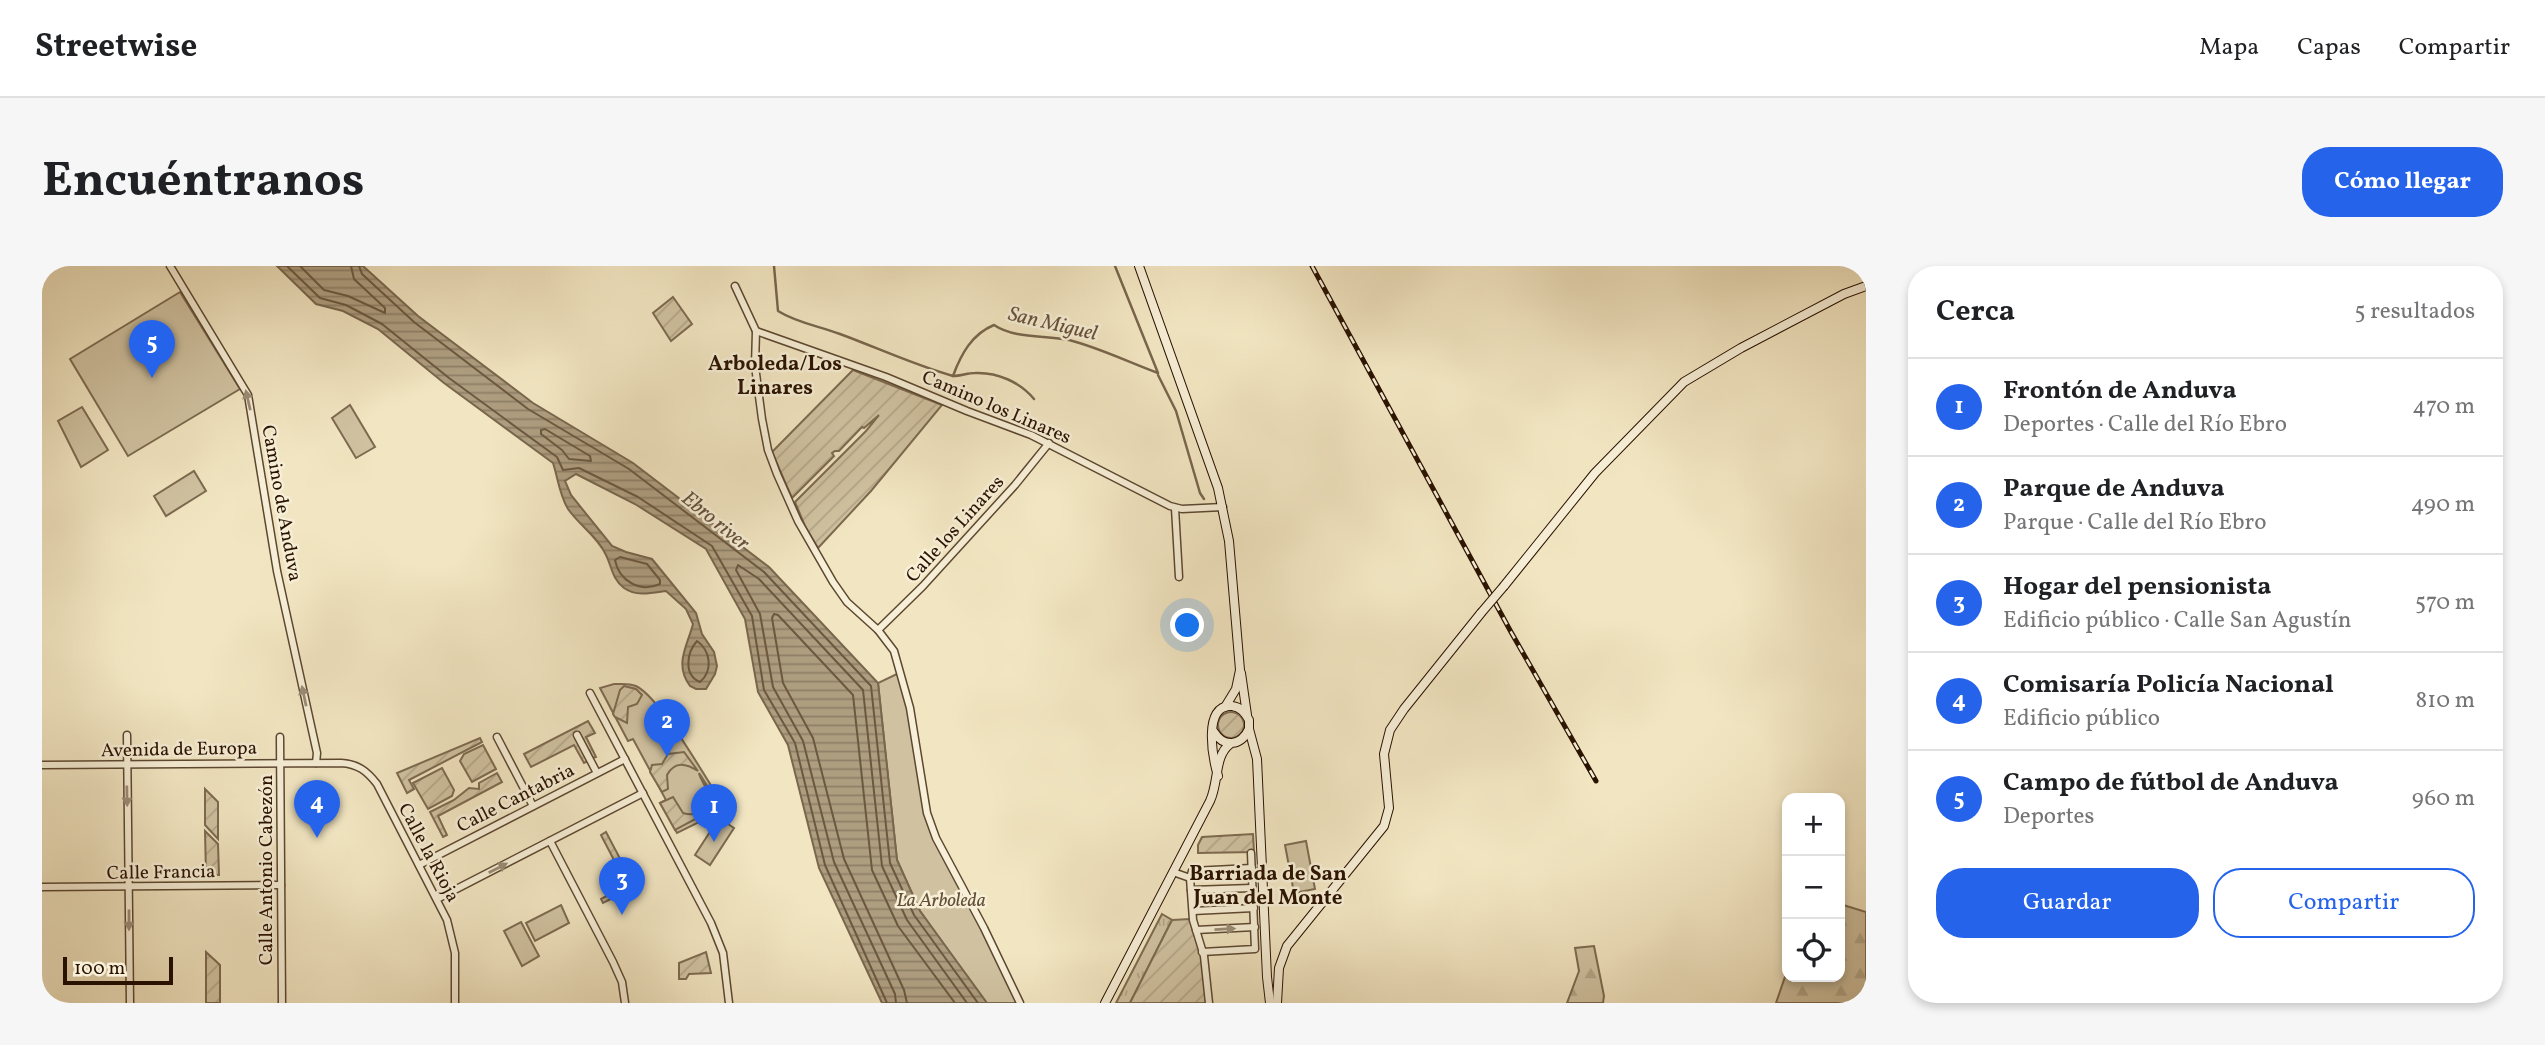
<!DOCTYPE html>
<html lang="es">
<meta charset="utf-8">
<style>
body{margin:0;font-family:Vollkorn,serif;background:#f6f6f6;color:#202124}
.controls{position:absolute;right:21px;bottom:21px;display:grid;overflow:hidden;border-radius:14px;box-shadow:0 4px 10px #0003}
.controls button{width:63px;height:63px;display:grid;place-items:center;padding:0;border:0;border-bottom:2px solid #e0e0e0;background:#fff;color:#202124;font:35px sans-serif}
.scale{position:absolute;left:21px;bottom:18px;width:110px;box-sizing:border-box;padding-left:7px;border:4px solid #2a1200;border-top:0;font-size:19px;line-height:24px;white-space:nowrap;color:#2a1200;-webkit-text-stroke:5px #f7efd7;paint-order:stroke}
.you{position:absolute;left:1146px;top:360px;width:24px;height:24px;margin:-18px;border:5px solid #fff;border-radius:50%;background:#1a73e8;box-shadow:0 0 0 10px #1a73e833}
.badge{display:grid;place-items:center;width:46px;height:46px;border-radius:50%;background:#2563eb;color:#fff;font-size:23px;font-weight:700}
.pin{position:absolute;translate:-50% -58px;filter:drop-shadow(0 2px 4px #0008)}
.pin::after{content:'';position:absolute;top:37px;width:24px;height:21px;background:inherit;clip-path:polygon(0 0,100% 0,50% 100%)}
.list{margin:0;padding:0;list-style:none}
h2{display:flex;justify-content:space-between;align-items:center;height:91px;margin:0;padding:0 28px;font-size:30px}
h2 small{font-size:23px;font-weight:400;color:#757577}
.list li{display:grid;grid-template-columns:46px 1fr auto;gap:21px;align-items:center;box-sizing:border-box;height:98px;padding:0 28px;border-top:2px solid #e0e0e0}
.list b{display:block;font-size:26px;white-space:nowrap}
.list p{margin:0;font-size:23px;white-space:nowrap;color:#757577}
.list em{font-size:23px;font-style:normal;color:#757577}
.actions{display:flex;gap:14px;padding:21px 28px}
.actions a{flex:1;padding:16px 0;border:2px solid #2563eb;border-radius:28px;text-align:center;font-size:24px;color:#2563eb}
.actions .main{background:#2563eb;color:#fff}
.icon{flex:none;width:38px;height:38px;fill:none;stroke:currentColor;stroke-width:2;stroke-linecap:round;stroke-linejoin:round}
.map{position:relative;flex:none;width:1824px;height:737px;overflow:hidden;border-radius:28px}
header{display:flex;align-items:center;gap:42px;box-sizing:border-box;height:98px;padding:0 35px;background:#fff;border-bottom:2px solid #e0e0e0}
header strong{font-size:33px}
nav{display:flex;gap:38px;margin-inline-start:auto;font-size:24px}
.intro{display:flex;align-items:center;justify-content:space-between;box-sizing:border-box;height:168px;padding:0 42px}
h1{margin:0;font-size:49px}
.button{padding:18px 32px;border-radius:28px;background:#2563eb;color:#fff;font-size:24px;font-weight:700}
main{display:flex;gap:42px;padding:0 42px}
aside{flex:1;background:#fff;border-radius:28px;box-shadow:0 4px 10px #0003}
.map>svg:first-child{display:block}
.grass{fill:url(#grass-tufts);stroke:#7d6a50;stroke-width:2}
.forest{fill:url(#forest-firs);stroke:#7d6a50;stroke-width:2}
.park{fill:#d0c2a1;stroke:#7d6a50;stroke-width:2}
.garden{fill:url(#garden-furrows);stroke:#7d6a50;stroke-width:2}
.water{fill:url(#water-rules);stroke:#79664d;stroke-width:2}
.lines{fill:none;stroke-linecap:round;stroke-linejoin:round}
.shore{stroke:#6c5840;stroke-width:2}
.stream{stroke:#79664d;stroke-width:2.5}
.minor-casing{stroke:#5c4730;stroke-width:9}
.secondary-casing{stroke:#2a1200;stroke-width:10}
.minor{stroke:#f7efd7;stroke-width:6}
.secondary{stroke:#f7efd7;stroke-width:8}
.rail-casing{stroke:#2a1200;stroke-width:5}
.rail{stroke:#f7efd7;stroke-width:2.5;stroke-dasharray:8;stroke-linecap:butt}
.secondary-bridge-casing{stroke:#2a1200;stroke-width:10;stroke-linecap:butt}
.secondary-bridge{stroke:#f7efd7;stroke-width:8}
.oneway{fill:#9b8c76}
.labels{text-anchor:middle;stroke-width:5;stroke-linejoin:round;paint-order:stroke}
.street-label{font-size:19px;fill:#2a1200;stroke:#f7efd7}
.park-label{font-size:19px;font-style:italic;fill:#645038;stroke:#f7efd7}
.water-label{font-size:21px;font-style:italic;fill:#65513a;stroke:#f7efd7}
.neighbourhood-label{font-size:21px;font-weight:bold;fill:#2a1200;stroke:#f7efd7}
</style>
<header>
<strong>Streetwise</strong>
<nav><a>Mapa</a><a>Capas</a><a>Compartir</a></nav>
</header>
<div class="intro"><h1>Encuéntranos</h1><a class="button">Cómo llegar</a></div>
<main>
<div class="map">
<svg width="1824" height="737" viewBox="0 0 1824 737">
<defs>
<pattern id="grass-tufts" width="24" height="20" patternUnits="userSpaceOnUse" patternTransform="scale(1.75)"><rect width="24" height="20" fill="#d0c2a1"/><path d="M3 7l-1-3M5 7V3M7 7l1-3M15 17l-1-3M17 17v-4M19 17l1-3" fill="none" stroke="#b3a689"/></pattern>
<pattern id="forest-firs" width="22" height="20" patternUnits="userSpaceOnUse" patternTransform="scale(1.75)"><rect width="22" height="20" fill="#d0c2a1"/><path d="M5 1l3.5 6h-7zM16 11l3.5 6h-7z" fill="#b3a689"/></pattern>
<pattern id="garden-furrows" width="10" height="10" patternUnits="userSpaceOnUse" patternTransform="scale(1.75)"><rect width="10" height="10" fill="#d0c2a1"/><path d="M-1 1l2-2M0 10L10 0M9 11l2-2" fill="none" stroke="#b3a689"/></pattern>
<pattern id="water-rules" width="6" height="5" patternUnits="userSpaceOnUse" patternTransform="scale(1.75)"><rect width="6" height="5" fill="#ae9e80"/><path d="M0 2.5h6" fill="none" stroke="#8e7f66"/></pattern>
</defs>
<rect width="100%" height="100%" fill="#f2e6c2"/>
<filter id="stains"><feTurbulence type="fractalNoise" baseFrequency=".00286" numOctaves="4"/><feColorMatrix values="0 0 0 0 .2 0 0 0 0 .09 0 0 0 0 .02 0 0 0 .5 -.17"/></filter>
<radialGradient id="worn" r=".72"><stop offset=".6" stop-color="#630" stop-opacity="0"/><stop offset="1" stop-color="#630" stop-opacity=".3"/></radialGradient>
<polygon class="grass" points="1120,648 1130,654 1088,737 1074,737"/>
<g class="forest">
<polygon points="1798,638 1824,646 1824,737 1734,737 1745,705 1745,711 1798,711"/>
<polygon points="1552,680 1562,730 1561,737 1525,737 1537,705 1533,682"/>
</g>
<g class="park">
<polygon points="138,26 198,123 86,190 28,93"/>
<polygon points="308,139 333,181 314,192 290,152"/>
<polygon points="40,141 66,184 39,201 16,155"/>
<polygon points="152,205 164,225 124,250 112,230"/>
<polygon points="859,406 885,547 978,737 944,737 878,645 855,594 836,417"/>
<path d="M572,418c8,0 15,-1 22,2 25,12 72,96 89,122l-18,9 1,3 -8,4 -1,-2 -22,11 -17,-30 6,-3 -33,-61 -5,2 -28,-53z"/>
<polygon points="677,552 692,562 668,599 653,589"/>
<polygon points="1264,575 1273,623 1252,627 1243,579"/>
<polygon points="519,639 527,657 493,675 484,657"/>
<polygon points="479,656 497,690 480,700 462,665"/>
</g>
<g class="garden">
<polygon points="631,31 650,58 629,75 611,47"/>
<polygon points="811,104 900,139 829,225 776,282 763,260 753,236 824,165 837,149 822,162 820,161 797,185 793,185 790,187 792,190 750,232 730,186"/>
<polygon points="582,420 594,423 600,429 595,438 586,441 585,457 573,451 571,448 578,424"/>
<circle cx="1189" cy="459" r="13"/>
<polygon points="546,455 553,467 544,471 554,491 551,492 537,466 532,469 546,495 542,497 532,479 489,501 482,488"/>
<polygon points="438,472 440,476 367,514 372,523 365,527 355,507"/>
<polygon points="441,479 454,503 430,516 418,495 422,488"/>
<path d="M642,486l14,19c-11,-7 -23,-11 -31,4l1,14 -6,3 -12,-20 2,-7 10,-1 6,-10z"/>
<polygon points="400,502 412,524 410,530 386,543 371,517"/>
<polygon points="455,507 460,516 396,550 405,569 401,571 388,546 412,534 427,522 437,523 437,517"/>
<path d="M657,507l21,33 -45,24 -15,-27 13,-6 10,16c13,4 30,-3 25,-20 -2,-7 -8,-14 -9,-20z"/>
<polygon points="163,523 176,536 176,573 163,559"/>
<polygon points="163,565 176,578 177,609 164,609"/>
<polygon points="564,566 593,621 561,637 559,633 585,619 559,569"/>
<polygon points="1211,568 1212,586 1156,587 1156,579 1160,571"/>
<polygon points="1148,653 1159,690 1165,737 1088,737 1130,654"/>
<polygon points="164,686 178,699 178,737 164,737"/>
<polygon points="664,686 669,707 647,708 644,713 637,713 637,697"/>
</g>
<path class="water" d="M235,0h86l55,50 115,87 100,60 136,104 109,116 19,177 23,51 67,92h-105l-63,-135 -31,-123 -30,-53 -13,-73 -39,-70 -71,-45 -59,-30 -11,7 6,14 41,51 14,6 26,7 44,54 6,21 12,18 3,14 -2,8 -9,15h-10l-6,-3c-16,-22 -3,-39 3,-62l-7,-15 -20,-18c-14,2 -29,6 -42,-3 -12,-9 -12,-21 -18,-33 -8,-18 -27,-30 -38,-46 -9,-15 -10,-31 -15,-46l-109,-80 -66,-54 -35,-18 -27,-7z"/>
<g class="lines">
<g class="shore">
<polyline points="245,0 278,32 304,39 340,58 407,112 515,191 521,204 537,202 596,231 670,280 710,350 722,424 753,477 783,599 845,737"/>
<polyline points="258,0 282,24 306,30 343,47 343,42 312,13 309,0"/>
<polyline points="317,0 320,8 372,56 486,143 587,203 722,306 829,420 848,597 872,649 936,737"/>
<polygon points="503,163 548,190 549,195 527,193 520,184 499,168 499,164"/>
<path d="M578,291l27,7 13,16v4c-20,9 -41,-3 -45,-24z"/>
<path d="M655,375c14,10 16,30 3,41 -17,-7 -13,-30 -3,-41z"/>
<polyline points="854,737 853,728 792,596 761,475 731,421 718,348 694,304 696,299 717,313 821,424 840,600 865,654 925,737"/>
<polyline points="865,737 862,724 802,593 771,472 741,417 730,352 732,348 736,349 811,429 830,604 856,660 913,737"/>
</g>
<g class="stream">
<path d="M732,0l4,45c19,12 41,15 62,23 38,14 74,31 113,42 8,-22 19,-42 41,-51 21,14 51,10 75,15 31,8 59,22 89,33l-43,-107"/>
<polyline points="1116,109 1134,145 1158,227 1162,233"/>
<path d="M911,110c8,0 14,-3 22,-3 22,-1 45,9 59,26"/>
</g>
<g class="minor-casing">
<g id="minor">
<polyline points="128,0 206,129 235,305 275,487 274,497"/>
<polyline points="693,20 714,65 713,100 720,153 726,184 735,208 756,255 791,316 805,336 836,364 852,385 868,442 885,547 894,572 942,662 978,737"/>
<polyline points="714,65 844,111 925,145 989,169 1128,240 1140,243 1181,241"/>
<polyline points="1133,242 1137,311"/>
<polyline points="836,364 881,320 973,219 1007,177"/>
<polyline points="548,427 669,657 681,687 687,737"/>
<polyline points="85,469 88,737"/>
<polyline points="535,469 555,507"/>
<polyline points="238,471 240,737"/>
<polyline points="455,471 491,540"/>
<path d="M0,499l299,-2c17,1 26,8 36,21l70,136 8,33v50"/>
<polyline points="508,575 571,696 580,716 583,737"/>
<polyline points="377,599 583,493"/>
<polyline points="1131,606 1148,612"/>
<polyline points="1148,612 1151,654 1162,690 1167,737"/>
<polyline points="1148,612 1150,605 1210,602"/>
<polyline points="0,621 239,619"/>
<polyline points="1149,624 1210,622"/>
<polyline points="395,633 601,527"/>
<polyline points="1151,645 1212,642"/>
<polyline points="1154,664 1213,661"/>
<polyline points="1160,686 1213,683 1209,587"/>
</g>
</g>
<g class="secondary-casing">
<g id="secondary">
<polyline points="1097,0 1176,222 1187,275 1198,404 1194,423 1183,441"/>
<polyline points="1462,320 1553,207 1642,116 1699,82 1802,28 1824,20"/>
<polyline points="1199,407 1205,449"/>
<path d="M1172,466c10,16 27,14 35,-3"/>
<path d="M1176,510c-5,-17 -16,-72 14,-70 9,1 13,7 17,14v9l8,30 10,218 3,26"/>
<path d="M1063,737l105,-202c9,-19 4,-45 20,-57"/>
<polyline points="1235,737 1237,702 1245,680 1342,560 1347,542 1342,488 1348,464 1362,443 1439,347"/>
</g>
</g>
<use href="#minor" class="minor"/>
<use href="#secondary" class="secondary"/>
<g class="rail-casing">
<polyline id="rail" points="1270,0 1469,366 1554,515"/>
</g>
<use href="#rail" class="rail"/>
<g class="secondary-bridge-casing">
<polyline id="secondary-bridge" points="1439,347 1462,320"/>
</g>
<use href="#secondary-bridge" class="secondary-bridge"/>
</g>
<defs><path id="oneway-solid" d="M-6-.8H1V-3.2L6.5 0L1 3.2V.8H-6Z" transform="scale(1.75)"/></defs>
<g class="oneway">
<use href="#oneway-solid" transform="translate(206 134) rotate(-103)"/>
<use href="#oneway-solid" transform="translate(262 430) rotate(-102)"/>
<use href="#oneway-solid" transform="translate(85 530) rotate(89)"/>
<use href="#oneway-solid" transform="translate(456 602) rotate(-27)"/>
<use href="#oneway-solid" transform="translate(87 654) rotate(90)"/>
<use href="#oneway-solid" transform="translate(1183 663) rotate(-3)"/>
</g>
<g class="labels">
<g class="street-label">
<text transform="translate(955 140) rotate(23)" y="7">Camino los Linares</text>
<text transform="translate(241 237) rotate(80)" y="7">Camino de Anduva</text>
<text transform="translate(912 262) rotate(-48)" y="7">Calle los Linares</text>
<text transform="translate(137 482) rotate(-1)" y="7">Avenida de Europa</text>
<text transform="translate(473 531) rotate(-27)" y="7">Calle Cantabria</text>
<text transform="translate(388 586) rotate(62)" y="7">Calle la Rioja</text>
<text transform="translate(223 604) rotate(-90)" y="7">Calle Antonio Cabezón</text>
<text transform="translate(119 605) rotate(-1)" y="7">Calle Francia</text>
</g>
<g class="park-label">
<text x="899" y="640">La Arboleda</text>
</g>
<g class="water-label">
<text transform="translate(1011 57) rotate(13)" y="7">San Miguel</text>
<text transform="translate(674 254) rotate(39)" y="7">Ebro river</text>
</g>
<g class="neighbourhood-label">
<text x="733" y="104">Arboleda/Los<tspan x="733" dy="24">Linares</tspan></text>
<text x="1226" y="614">Barriada de San<tspan x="1226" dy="24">Juan del Monte</tspan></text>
</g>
</g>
<rect width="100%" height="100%" filter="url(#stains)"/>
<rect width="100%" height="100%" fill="url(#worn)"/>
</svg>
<div class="controls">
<button>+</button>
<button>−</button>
<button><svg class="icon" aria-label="locate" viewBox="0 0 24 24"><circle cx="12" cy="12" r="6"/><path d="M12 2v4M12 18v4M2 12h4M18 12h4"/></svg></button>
</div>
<div class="scale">100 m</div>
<div class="you"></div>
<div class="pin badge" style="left:672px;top:576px">1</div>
<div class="pin badge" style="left:625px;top:491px">2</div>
<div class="pin badge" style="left:580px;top:649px">3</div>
<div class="pin badge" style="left:275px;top:572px">4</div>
<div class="pin badge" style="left:110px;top:112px">5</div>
</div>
<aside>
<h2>Cerca<small>5 resultados</small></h2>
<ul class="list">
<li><span class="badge">1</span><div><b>Frontón de Anduva</b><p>Deportes · Calle del Río Ebro</p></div><em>470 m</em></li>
<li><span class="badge">2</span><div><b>Parque de Anduva</b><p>Parque · Calle del Río Ebro</p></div><em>490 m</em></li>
<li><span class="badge">3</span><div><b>Hogar del pensionista</b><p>Edificio público · Calle San Agustín</p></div><em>570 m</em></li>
<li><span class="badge">4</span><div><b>Comisaría Policía Nacional</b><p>Edificio público</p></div><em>810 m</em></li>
<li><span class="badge">5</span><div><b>Campo de fútbol de Anduva</b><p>Deportes</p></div><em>960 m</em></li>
</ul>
<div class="actions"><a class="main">Guardar</a><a>Compartir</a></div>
</aside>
</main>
